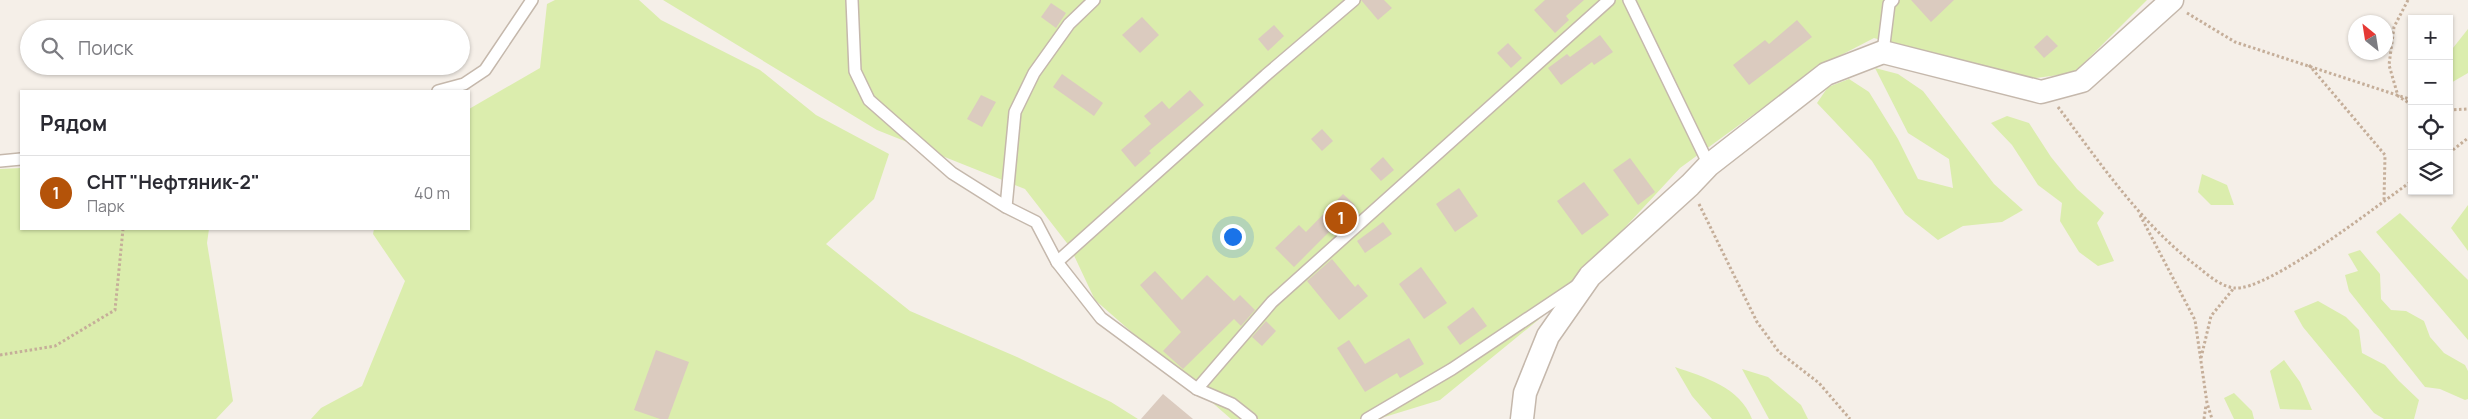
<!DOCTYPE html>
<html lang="ru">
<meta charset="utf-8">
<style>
body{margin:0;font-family:Manrope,sans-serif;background:#f2f2f3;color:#2b2b33}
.controls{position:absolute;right:15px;top:15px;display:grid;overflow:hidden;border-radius:0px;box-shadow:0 1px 4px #0004}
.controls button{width:45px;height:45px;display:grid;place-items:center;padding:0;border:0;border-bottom:1px solid #e1e1e2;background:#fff;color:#2b2b33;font:25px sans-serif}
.compass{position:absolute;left:2348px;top:15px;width:45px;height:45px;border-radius:50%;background:#fff;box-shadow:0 1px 4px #0004;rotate:330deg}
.you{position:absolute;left:1232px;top:236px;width:18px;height:18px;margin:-12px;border:4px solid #fff;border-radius:50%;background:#1a73e8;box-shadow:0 0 0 8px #1a73e833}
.badge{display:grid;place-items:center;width:32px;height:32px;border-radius:50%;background:#b45309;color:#fff;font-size:16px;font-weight:700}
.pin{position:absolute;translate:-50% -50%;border:2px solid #fff;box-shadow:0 1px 5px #0006}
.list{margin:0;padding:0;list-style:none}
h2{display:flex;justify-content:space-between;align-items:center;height:65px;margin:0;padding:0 20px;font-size:21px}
h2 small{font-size:16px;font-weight:400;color:#7c7c81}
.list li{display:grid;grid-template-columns:32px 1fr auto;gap:15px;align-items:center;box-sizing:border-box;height:75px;padding:0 20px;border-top:1px solid #e1e1e2}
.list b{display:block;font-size:19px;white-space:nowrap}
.list p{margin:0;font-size:16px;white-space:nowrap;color:#7c7c81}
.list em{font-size:16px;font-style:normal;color:#7c7c81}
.icon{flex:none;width:28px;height:28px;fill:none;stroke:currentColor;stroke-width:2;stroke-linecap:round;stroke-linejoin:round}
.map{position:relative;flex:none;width:2468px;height:419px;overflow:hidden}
.search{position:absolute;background:#fff;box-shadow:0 1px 4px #0004;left:20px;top:20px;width:450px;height:55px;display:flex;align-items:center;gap:12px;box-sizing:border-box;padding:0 18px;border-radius:28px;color:#7c7c81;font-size:19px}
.panel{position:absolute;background:#fff;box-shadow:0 1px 4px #0004;left:20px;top:90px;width:450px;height:140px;border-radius:0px}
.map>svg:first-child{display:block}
.green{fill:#dbedad}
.building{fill:#dbcbbf}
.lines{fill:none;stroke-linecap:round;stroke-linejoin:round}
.service-casing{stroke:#c5b8ac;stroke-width:14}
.minor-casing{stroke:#c5b8ac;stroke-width:25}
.path{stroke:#c5ae99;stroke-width:3;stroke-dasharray:2.5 2.5;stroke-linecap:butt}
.service{stroke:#fff;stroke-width:11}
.minor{stroke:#fff;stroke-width:22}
</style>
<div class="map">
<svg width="2468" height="419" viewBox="0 0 2468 419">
<rect width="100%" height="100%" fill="#f5efe8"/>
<g class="green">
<polygon points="555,0 639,0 661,20 760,70 816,115 889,154 874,199 826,244 910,311 1017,357 1111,402 1138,419 311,419 321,408 362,386 405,281 373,234 374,229 469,229 469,109 540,68 547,4"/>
<polygon points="663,0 2147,0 2074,73 2020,80 1874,38 1820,66 1680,168 1543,316 1440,400 1378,419 1231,419 1095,300 1070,247 1025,189 877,130"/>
<polygon points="2468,29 2468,73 2449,84 2449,53"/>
<polygon points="1875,68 1898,74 1923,91 1994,184 2023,210 2002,222 1963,226 1938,240 1905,214 1872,161 1817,103 1828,87 1849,79 1869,92 1898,139 1918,179 1953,188 1949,159 1908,133"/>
<polygon points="2007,116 2029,123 2051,157 2077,189 2104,213 2097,223 2114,261 2098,266 2079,252 2060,221 2062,203 2038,185 2012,145 1991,123"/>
<polygon points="21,168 21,229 209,229 207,243 233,401 216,419 0,419 0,169"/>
<polygon points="2202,174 2227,185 2234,205 2211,205 2198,192"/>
<polygon points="2468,205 2468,251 2451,228"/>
<polygon points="2400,213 2468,280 2468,340 2376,232"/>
<polygon points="2360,250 2380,274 2381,299 2391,310 2406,311 2424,321 2430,337 2444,353 2465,365 2468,371 2468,399 2465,400 2440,389 2425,387 2349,291 2345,275 2358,271 2348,254"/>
<polygon points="2318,301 2346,317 2359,330 2362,353 2385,365 2399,381 2419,400 2414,419 2384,419 2374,413 2303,327 2294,311"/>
<polygon points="2284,360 2300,382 2312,410 2280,409 2270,371"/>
<path d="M1675,367c29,10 65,20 77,52h-40l-20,-23z"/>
<polygon points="1742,369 1768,377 1801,405 1808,419 1769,419"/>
<polygon points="2234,393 2252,411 2254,419 2234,419 2224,398"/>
</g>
<g class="building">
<polygon points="1361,0 1384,0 1392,8 1378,20"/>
<polygon points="1545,0 1584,0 1566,16 1569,20 1555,33 1534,10"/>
<polygon points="1911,0 1954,0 1931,22"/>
<polygon points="1051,3 1066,13 1056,28 1041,17"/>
<polygon points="1142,17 1159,35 1140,53 1122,35"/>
<polygon points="1797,20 1812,37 1749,85 1733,65 1765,40 1769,44"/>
<polygon points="1274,25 1284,36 1268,51 1258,39"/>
<polygon points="1600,35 1613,52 1594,65 1592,62 1561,85 1548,68 1567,54 1570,57"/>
<polygon points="2047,35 2058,46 2044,58 2034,47"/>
<polygon points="1508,43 1522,58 1511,68 1497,53"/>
<polygon points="1062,74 1103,103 1094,116 1053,87"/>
<polygon points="1190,90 1204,105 1149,151 1151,153 1135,167 1121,150 1151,124 1144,116 1162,101 1169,109"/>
<polygon points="981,95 996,102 982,127 967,119"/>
<polygon points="1322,129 1333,141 1322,151 1311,139"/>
<polygon points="1383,157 1394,170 1381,181 1370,169"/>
<polygon points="1630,158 1655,192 1638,205 1613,170"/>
<polygon points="1584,182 1609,215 1582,235 1557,201"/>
<polygon points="1459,188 1478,216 1455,232 1436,204"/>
<polygon points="1343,194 1355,205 1354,207 1294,267 1275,248 1299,225 1306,232"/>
<polygon points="1383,222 1392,234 1365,253 1357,241"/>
<polygon points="1332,259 1355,287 1358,284 1368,296 1339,320 1307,281"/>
<polygon points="1421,267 1447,303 1424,319 1399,284"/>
<polygon points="1155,271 1182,300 1207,275 1234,301 1240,295 1255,310 1241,326 1234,319 1183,369 1163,351 1181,332 1140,285"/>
<polygon points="1473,307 1487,326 1460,345 1447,327"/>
<polygon points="1266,321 1276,331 1262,346 1252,337"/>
<polygon points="1409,338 1424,364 1400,378 1397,373 1365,392 1337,348 1349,340 1365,364"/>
<polygon points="656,350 689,362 668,419 660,419 634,410"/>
<polygon points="1163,394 1193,419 1141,419"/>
</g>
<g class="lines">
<g class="service-casing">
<g id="service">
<polyline points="852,0 855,71 869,100 952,173 1006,207 1036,222 1057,262 1101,318 1197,389 1232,404 1251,419"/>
<polyline points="1629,0 1709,165"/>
<polyline points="1883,52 1889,4 1893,0"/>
<polyline points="438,91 464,84 485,70 532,0"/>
<polyline points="0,161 21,159"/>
<polyline points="1006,207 1015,112 1034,73 1069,24 1094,0"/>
<polyline points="1057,262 1266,75 1354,0"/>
<polyline points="1197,389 1272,302 1609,0"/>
<polyline points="1367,419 1452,369 1576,286"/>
</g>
</g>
<g class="minor-casing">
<polyline id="minor" points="1522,419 1525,393 1548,336 1590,276 1690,185 1709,165 1826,74 1883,52 2041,92 2082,81 2172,0"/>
</g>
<g class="path">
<polyline points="2408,0 2394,27 2389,65 2398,96 2412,105"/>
<polyline points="2187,13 2235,42 2412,100"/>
<polyline points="2309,65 2385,155 2384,201"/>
<path d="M2058,107c43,57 83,117 140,160 10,8 22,19 36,21 34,4 146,-85 178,-107"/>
<polyline points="2449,110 2468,109"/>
<polyline points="2449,153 2468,138"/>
<polyline points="1699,204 1757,322 1779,352 1819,383 1850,419"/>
<polyline points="2140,215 2195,320 2207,403 2212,419"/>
<polyline points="0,355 55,346 115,310 123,229"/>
<polyline points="2201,358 2211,316 2234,288"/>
<polyline points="2204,419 2206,405"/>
</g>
<use href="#service" class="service"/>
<use href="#minor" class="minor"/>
</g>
</svg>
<div class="controls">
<button>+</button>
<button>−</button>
<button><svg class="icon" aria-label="locate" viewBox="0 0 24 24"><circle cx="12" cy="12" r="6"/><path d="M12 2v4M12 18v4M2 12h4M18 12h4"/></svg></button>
<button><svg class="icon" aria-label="layers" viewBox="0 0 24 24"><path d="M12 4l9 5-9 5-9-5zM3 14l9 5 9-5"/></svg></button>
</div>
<svg class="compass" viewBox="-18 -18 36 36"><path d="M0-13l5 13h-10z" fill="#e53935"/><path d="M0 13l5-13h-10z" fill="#7c7c81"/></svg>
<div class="you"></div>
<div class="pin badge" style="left:1341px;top:218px">1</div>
<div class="search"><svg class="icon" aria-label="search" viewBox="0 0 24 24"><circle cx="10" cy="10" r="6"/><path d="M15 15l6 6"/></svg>Поиск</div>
<section class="panel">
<h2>Рядом<small></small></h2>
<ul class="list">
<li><span class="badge">1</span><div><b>СНТ &quot;Нефтяник-2&quot;</b><p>Парк</p></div><em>40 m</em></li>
</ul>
</section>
</div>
